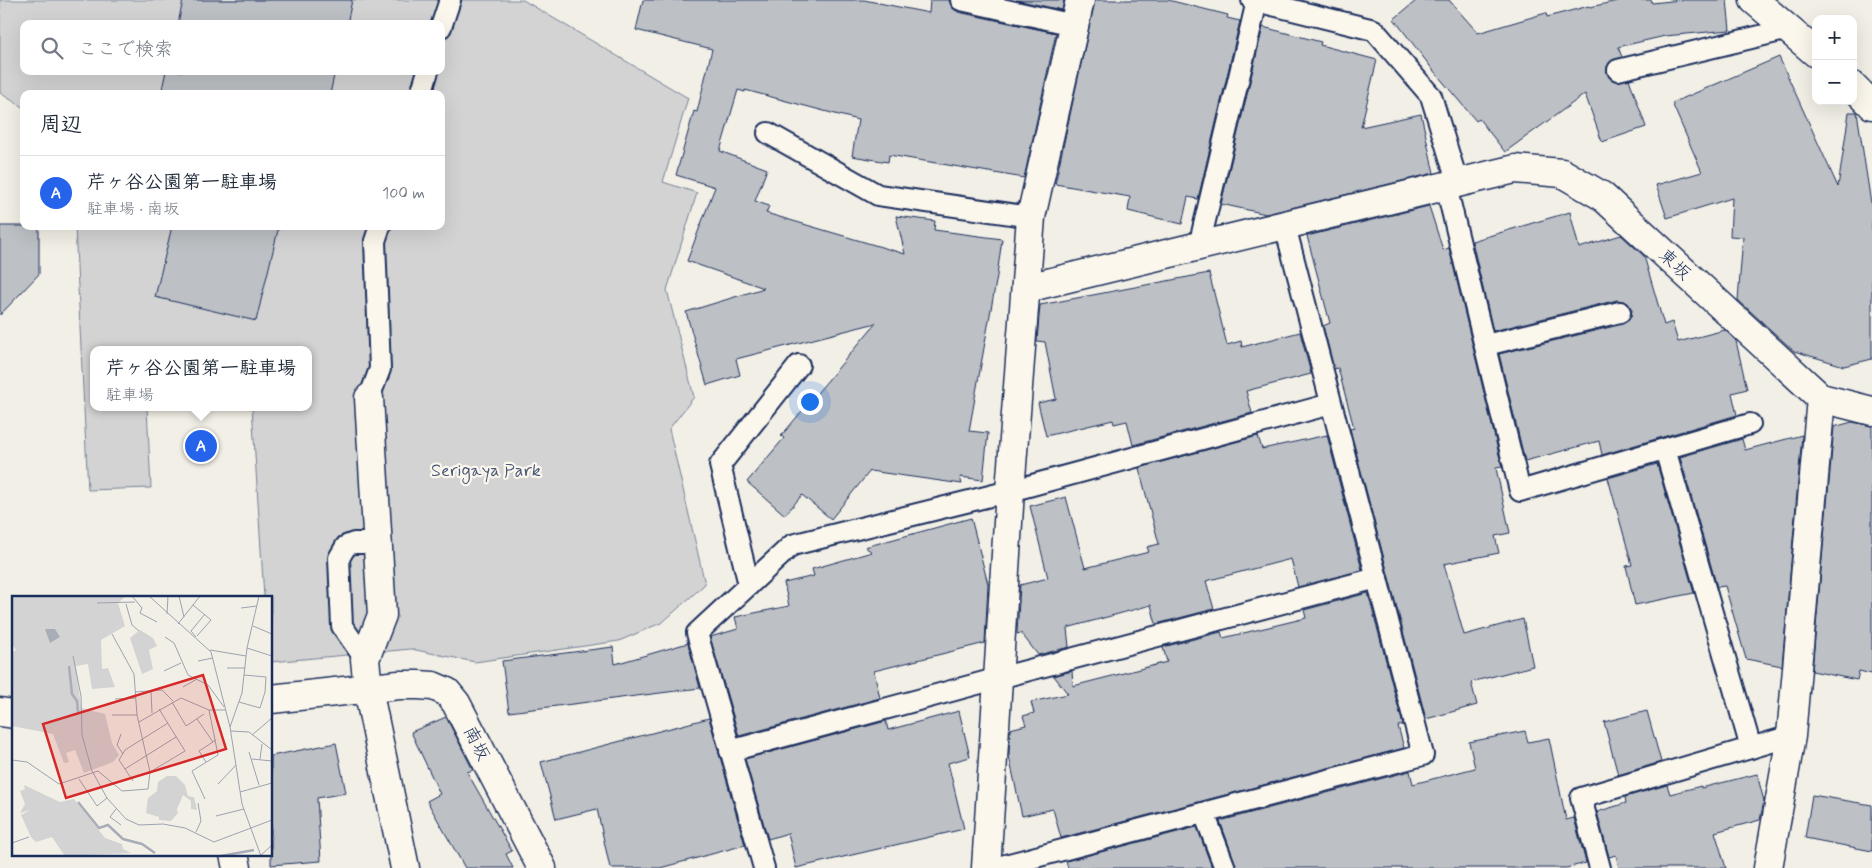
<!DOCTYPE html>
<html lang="ja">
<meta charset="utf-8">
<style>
body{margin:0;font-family:Mynerve,"Klee One",sans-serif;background:#f6f6f7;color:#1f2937}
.controls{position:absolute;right:15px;top:15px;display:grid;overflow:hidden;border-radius:10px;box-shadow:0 5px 20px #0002}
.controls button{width:45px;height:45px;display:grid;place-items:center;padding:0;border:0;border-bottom:1px solid #e0e1e3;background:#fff;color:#1f2937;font:25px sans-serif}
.you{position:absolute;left:809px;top:401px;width:18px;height:18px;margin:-12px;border:4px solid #fff;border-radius:50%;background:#1a73e8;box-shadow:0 0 0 8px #1a73e833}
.badge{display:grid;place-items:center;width:32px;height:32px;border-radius:50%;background:#2563eb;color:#fff;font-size:16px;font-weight:700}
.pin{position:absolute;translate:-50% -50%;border:2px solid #fff;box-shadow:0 1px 5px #0006}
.popup{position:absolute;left:90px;top:346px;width:222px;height:65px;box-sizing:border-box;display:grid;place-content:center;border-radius:10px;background:#fff;filter:drop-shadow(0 1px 4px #0005);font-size:16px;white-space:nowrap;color:#747a83}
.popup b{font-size:19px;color:#1f2937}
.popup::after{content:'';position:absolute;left:50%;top:100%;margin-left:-10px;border:10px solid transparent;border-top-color:#fff}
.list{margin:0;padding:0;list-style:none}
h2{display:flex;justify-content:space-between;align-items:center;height:65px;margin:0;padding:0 20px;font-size:21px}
h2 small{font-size:16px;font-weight:400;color:#747a83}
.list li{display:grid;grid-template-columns:32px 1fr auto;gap:15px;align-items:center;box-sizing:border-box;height:75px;padding:0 20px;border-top:1px solid #e0e1e3}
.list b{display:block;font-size:19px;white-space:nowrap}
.list p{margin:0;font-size:16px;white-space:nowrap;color:#747a83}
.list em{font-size:16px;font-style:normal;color:#747a83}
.icon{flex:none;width:28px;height:28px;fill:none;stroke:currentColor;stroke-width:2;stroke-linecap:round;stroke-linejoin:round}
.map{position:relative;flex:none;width:1872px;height:868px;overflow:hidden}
.search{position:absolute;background:#fff;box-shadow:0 5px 20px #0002;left:20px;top:20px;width:425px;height:55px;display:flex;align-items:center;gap:12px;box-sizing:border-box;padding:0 18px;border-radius:10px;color:#747a83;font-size:19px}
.panel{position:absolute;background:#fff;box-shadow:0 5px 20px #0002;left:20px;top:90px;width:425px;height:140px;border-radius:10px}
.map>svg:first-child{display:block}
.green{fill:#d2d3d2;stroke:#768198;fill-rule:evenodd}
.building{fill:#bdc0c4;stroke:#1b2f5e}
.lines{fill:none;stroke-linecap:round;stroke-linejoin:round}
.lane-casing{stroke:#1b2f5e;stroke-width:24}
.street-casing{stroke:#1b2f5e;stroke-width:31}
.secondary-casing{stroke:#1b2f5e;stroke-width:31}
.lane{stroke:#fbf7ec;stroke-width:20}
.street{stroke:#fbf7ec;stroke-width:28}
.secondary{stroke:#fbf7ec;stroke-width:28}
.labels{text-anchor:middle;stroke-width:4.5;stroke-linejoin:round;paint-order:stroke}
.street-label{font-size:18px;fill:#1b2f5e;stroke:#fbf7ec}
.park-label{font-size:18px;fill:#49587b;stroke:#fbf7ec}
.inset-river{fill:none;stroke:#a9adb7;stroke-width:2.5}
.inset-road{fill:none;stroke:#9ca2b0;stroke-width:1}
.view{fill:#d62828;fill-opacity:0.15;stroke:#d62828;stroke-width:2.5}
.inset-edge{fill:none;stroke:#1b2f5e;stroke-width:2.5}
</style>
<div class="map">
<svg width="1872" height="868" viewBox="0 0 1872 868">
<rect width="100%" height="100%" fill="#f2efe6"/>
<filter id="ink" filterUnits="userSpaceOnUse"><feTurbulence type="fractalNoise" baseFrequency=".02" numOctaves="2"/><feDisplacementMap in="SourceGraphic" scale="10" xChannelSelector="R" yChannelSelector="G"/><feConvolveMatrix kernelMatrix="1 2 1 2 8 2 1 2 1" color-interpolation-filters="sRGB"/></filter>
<g filter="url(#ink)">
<path class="green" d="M0,0h523l165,98 -25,84 34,11 -30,97 27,107 -25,32 36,155 -42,38 -44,19 -144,21 -64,-13 -140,13v-65h-7l-12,-190h56v-57h-214v57h53l4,81 -63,2 -13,-264h366v-132h-417v14l-24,-15zM24,24h417v47h-417z"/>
<g class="building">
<polygon points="183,0 352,0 347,24 178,24"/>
<polygon points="643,0 864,0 929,13 930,0 949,0 953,8 958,12 1056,33 1024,178 889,155 888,162 852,156 858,120 745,90 745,92 738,90 720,151 767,169 755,201 769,206 766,213 905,254 896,216 935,221 934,230 1002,239 997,276 969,431 988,433 983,480 960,477 962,484 870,471 831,519 802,495 785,515 747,482 784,438 781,436 876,323 736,359 740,375 707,385 686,312 764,288 687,261 715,187 676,175 694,111 697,112 712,49 636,30"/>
<polygon points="1016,0 1064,0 1062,10"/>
<polygon points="1095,0 1168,0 1228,15 1227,18 1240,21 1198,199 1188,197 1182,224 1128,211 1130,197 1055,184"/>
<polygon points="1417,0 1449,0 1478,33 1546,13 1547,17 1589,6 1590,7 1622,0 1651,0 1652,3 1681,0 1727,0 1730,30 1665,36 1618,47 1622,57 1610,62 1607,67 1607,73 1610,78 1615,81 1629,79 1646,127 1602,142 1585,94 1505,152 1479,119 1476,121 1433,70 1394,19"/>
<polygon points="1263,27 1321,42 1320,45 1377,60 1361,127 1421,114 1434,173 1266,214 1221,204"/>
<polygon points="1779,57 1838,187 1849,112 1857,112 1872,210 1872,359 1844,366 1794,351 1738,300 1743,237 1730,236 1732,198 1667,218 1656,185 1702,172 1672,103"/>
<polygon points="166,71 335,71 330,94 161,94"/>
<polygon points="1429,206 1443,250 1449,248 1502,467 1496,468 1510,533 1495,536 1499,553 1444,564 1464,635 1523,619 1533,666 1471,682 1477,705 1426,719 1350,429 1354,428 1338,368 1334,369 1323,326 1330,323 1307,236"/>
<polygon points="1570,212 1579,248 1621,235 1644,256 1664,325 1672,322 1678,342 1725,330 1736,341 1747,389 1732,393 1737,415 1602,455 1599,441 1525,461 1499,354 1623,324 1629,320 1631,316 1632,310 1628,303 1623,301 1617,300 1493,331 1472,241"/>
<polygon points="0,226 39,226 39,274 0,315"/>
<polygon points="172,226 279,226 256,321 155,297"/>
<polygon points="1209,273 1227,345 1241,341 1242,347 1300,332 1311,374 1246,391 1252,413 1133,445 1127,421 1114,424 1113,420 1046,436 1038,403 1056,399 1045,342 1037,341 1040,305"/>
<polygon points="1852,422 1872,426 1872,674 1859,671 1857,680 1812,671 1834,427"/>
<polygon points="1327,435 1362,570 1298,587 1291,559 1206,581 1214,609 1156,624 1151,605 1067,628 1069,647 1038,655 1021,633 1017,634 1020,585 1048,578 1030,506 1066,497 1085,568 1149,552 1147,547 1159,544 1139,468 1258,436 1262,449"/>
<polygon points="1802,435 1782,666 1746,659 1725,586 1717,587 1680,457 1742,439 1745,450"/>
<polygon points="1657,464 1694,593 1635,605 1626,566 1632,565 1608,478"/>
<polygon points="971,518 988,584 985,643 874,671 880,698 739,736 710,637 738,629 735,617 789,606 784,583 814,576 812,569 872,552 865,547"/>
<polygon points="1368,593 1403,725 1398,726 1404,748 1061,838 1053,809 1022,816 1009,756 1010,729 1026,725 1023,716 1034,713 1031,702 1068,694 1054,676 1072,671 1073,686 1167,662 1163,647 1221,632 1223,638 1306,618 1304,610"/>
<polygon points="688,643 700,688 509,712 502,661 613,647 615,664"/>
<polygon points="959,711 970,757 948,763 964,829 796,868 788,833 768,839 745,759 886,721 888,730"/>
<polygon points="1647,711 1661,762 1618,775 1604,722"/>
<polygon points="446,717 473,770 467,772 512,851 506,854 513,868 465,868 427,801 440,794 411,732"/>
<polygon points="709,718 745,845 660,868 610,868 597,809 556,819 541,762"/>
<polygon points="1525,731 1528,742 1549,738 1566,820 1574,818 1586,863 1566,868 1237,868 1220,821 1410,771 1413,784 1475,768 1469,742"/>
<polygon points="336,743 346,793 317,798 321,861 271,865 271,756"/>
<polygon points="1757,774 1764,801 1760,820 1715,832 1726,868 1619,868 1616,855 1609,857 1597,812 1626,803 1625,797 1667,785 1670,794 1701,786 1701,788"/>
<polygon points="1812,795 1872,805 1872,851 1805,838"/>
<polygon points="1197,827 1212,868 1068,868 1066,861"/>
</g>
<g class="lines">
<g class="lane-casing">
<g id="lane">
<polyline points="961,0 1074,25"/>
<polyline points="1252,0 1374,30 1431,96 1458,184"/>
<polyline points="441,27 450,0"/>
<polyline points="1618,70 1789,29"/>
<polyline points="421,94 428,71"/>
<polyline points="768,133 878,195 1031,217"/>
<polyline points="1446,186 1520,491 1750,424"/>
<polyline points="1199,246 1257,1"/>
<polyline points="1486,345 1620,312"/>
<polyline points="369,398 380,369 375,241 380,226"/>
<polyline points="1665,449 1751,748"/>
<polyline points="749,585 720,465 799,365"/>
<polyline points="365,659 342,626 339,558 346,546 354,543 378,543"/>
<polyline points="730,751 999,678 1377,578"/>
<polyline points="1204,813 1225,868"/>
<polyline points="764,868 697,633 792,545 1010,491 1331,404"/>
<polyline points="994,868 1423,755 1285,226"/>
<polyline points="1600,868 1581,798 1791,736"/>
</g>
</g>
<g class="street-casing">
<g id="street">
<polyline points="1754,0 1816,53"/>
<polyline points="1853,86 1872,105"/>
<polyline points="1027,288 1515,169 1562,173 1602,196 1821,398 1872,411"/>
<polyline points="368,689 365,659 382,615 369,398"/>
<polyline points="271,699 399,685 418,685 433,686 447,692 456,703 542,868"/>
<polyline points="0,712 14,714"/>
<polyline points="234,854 237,868"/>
<polyline points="986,868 1010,491 1031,217 1080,0"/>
<polyline points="1768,868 1791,736 1821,398"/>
</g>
</g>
<g class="secondary-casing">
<polyline id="secondary" points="368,689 405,868"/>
</g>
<use href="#lane" class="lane"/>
<use href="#street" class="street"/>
<use href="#secondary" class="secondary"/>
</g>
</g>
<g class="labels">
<g class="street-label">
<text transform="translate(1675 264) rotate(43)" y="6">東坂</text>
<text transform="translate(477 743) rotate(63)" y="6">南坂</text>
</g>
<g class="park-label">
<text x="486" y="476">Serigaya Park</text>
</g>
</g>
<g transform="translate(12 596)">
<rect width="260" height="260" fill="#f2efe6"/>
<path d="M0,0h114l-8,7 7,23 -24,14 1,29 6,-1 7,19 -23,2 -4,-25 -12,2 5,42 24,6 7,29 7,12 -6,7 -29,11 -9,-23 -9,3 3,9 -5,1 -11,-29 -41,-8v-73l4,-3 -4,-6zM128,34l13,8 4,8 -8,4 4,19 -11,5 -12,-36zM155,180h9l9,9 3,11 6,1 3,13 -6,-1v-8l-8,-6 -6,14 1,4 -7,8 -12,-1v-3l-13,-4 2,-15 9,-7 1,-9zM12,189l36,17 14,-3 31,39 17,6 1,5 8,4 -66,3 -13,-19 -16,5 -5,-5 -10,-22 9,-5 -10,3 5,-9 -5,-13 5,-2z" fill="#d2d3d2"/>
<path d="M33,33h10l5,8 -10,6z" fill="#a9adb7"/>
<path class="inset-river" d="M57,70l3,28 5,7 1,11M66,206l21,26 9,-3 15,14 19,5 13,9M209,260l33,-6"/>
<path class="inset-road" d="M120,0l10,12 -2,5 17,9M137,0l62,56 19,75 12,77 19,52M167,0l5,21M85,7l38,-1M114,8l6,21 7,6M181,9l18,15 -14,16M229,12l16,-2M155,18l1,-18M166,28l22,-28M241,30l19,8M153,41l9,6 14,32 20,10 16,22M184,41l-5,-6 14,-17M235,52l25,8M198,54l36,6M61,60l8,40 1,39 10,36 15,27 19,21 13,6 24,-1 22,4 29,14 58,-22M186,65l15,-3M215,72h18M152,75l17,-8M171,91l14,-8M139,95l1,22M123,96l27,-2 11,11M103,103l21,-1M160,106l14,24 18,-12M227,106l21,6 5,-16 1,-15 -22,-2M100,119h25M185,123l16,23M127,126l42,-24 28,12h17M218,131l12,-34 5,-45 12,-52M219,135l18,1 23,18M109,138l-4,11 6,9M240,139l20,-17M237,156l10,33M240,163l20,2M248,163l2,-15M0,164l15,2 32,22 39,-13 24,20 26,-2 2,-17 -13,-57 -3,-41 -22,-40M194,166l-7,-11 17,-11M113,173l51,-32M138,176l35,-21 -26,-42M67,183l18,27 10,-8M121,185l-14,-21 6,-10 43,-27M206,188l18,-19M228,196l32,-9M193,203l-13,-28 26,-16 -9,-45M104,213l-6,8 11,8M204,220l28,-7M184,236l5,-11 -3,-18M0,247l17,-6M248,260l12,-11"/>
<path class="view" d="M191,79l23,74 -160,49 -23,-74z"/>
<rect width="260" height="260" class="inset-edge"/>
</g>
</svg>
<div class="controls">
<button>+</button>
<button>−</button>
</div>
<div class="you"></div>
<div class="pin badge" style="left:201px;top:446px">A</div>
<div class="popup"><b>芹ヶ谷公園第一駐車場</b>駐車場</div>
<div class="search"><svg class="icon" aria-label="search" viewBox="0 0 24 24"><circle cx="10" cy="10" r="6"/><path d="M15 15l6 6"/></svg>ここで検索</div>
<section class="panel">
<h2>周辺<small></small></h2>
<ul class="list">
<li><span class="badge">A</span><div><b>芹ヶ谷公園第一駐車場</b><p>駐車場 · 南坂</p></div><em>100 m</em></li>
</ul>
</section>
</div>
